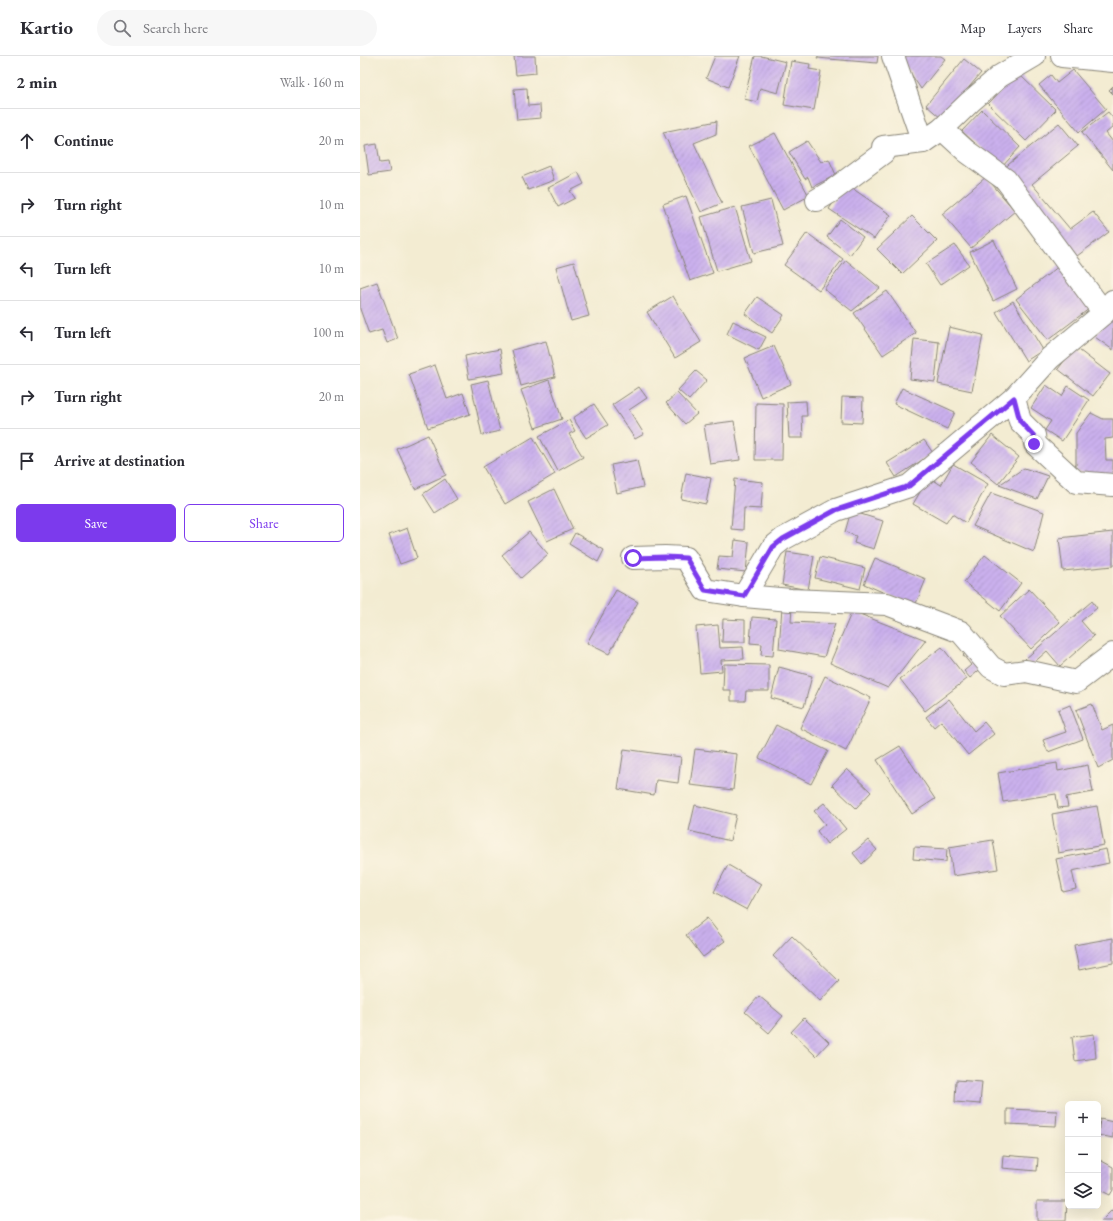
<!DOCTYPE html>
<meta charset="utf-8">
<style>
body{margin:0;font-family:"EB Garamond",serif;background:#f7f7f7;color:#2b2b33}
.controls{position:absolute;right:12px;bottom:12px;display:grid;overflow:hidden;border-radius:6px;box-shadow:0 4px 16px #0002}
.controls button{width:36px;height:36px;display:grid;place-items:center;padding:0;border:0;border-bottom:1px solid #e1e1e2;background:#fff;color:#2b2b33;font:20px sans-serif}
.stop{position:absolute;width:12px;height:12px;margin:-9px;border:3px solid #7c3aed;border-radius:50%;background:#fff}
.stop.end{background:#7c3aed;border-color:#fff;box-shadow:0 1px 4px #0008}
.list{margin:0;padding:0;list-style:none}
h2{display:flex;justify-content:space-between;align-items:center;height:52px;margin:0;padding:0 16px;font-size:17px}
h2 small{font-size:13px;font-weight:400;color:#7c7c81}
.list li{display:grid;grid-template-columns:26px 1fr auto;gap:12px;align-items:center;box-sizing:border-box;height:64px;padding:0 16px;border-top:1px solid #e1e1e2}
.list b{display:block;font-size:15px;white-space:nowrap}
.list em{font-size:13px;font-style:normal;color:#7c7c81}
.actions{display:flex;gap:8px;padding:12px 16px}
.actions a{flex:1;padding:9px 0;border:1px solid #7c3aed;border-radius:6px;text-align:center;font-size:14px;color:#7c3aed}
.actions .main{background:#7c3aed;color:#fff}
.icon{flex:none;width:22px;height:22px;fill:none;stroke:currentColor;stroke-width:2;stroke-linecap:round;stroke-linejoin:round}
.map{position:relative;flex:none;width:753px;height:1165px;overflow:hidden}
header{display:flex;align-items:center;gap:24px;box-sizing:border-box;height:56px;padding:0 20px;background:#fff;border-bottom:1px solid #e1e1e2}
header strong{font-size:19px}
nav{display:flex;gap:22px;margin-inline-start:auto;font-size:14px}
.search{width:280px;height:36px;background:#f7f7f7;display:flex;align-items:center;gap:10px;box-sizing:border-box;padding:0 14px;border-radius:22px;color:#7c7c81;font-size:15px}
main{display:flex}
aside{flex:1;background:#fff}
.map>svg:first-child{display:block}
.building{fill:url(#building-hatch)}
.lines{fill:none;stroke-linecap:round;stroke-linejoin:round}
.minor-casing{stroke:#888477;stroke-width:24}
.minor{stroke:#fff;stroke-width:22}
.route{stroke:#7c3aed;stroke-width:5}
</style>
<header>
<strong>Kartio</strong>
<div class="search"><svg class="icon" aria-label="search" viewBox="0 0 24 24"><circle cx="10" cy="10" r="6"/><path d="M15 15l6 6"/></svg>Search here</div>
<nav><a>Map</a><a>Layers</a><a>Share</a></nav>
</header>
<main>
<aside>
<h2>2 min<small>Walk · 160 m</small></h2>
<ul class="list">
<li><svg class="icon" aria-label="ahead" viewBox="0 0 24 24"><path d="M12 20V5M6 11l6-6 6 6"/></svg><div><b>Continue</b></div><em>20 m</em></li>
<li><svg class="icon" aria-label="right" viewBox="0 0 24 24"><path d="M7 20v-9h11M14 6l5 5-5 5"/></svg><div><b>Turn right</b></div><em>10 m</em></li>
<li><svg class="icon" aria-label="left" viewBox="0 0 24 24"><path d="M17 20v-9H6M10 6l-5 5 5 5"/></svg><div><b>Turn left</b></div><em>10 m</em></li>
<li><svg class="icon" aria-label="left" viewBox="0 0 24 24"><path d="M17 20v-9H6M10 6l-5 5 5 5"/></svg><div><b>Turn left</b></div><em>100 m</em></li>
<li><svg class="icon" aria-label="right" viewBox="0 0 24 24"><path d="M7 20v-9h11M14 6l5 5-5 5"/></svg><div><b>Turn right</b></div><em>20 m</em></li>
<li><svg class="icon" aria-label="arrive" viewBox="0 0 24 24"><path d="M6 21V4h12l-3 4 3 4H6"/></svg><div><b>Arrive at destination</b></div></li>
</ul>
<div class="actions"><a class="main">Save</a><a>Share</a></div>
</aside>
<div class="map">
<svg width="753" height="1165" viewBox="0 0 753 1165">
<defs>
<pattern id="building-hatch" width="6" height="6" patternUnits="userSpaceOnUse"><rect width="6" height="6" fill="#cab0ed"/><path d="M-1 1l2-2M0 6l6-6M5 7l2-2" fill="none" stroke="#ad97cb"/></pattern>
</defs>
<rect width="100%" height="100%" fill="#fcf5e5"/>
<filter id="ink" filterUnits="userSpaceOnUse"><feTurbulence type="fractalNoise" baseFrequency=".025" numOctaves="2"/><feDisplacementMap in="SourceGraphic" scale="8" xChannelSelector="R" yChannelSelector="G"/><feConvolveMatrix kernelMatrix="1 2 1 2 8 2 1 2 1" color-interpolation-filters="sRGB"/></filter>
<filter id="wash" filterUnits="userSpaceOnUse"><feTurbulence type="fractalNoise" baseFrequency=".012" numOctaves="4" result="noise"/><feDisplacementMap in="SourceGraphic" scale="16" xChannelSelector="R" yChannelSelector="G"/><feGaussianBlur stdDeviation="0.9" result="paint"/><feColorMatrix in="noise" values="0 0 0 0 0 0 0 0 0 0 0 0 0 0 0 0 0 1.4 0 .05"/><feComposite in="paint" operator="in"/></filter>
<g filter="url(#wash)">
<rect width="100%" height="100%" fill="#f3ecd2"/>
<g id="blocks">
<g class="building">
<polygon points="154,0 175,0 176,17 156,19"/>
<polygon points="355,0 380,0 368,31 346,22"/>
<polygon points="395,0 401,0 426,6 418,37 400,32 397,46 384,43"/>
<polygon points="458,0 518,0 517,7 457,2"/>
<polygon points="539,0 581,0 585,3 561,33"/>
<polygon points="604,3 621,17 582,63 566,49"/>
<polygon points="431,5 450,8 449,13 461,15 454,54 424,49"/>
<polygon points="713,14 746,53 719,76 679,29 691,19 697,27"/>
<polygon points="658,17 696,54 666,85 628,48"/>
<polygon points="753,30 753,38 749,34"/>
<polygon points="167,32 168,50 180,49 181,62 157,64 154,33"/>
<polygon points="622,54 660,91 641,112 602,75"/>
<polygon points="748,56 753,62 753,71 746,77 753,86 753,114 722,76"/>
<polygon points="357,65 356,78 334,87 362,147 341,156 303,76"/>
<polygon points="699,67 718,90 672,128 710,173 733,156 749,176 713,203 643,113"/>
<polygon points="415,77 449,140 423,154 389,90"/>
<polygon points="447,85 461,106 469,103 476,119 452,131 448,121 445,123 429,96"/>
<polygon points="17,88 20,107 28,106 30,116 9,119 5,90"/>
<polygon points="189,110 194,124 168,134 162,121"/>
<polygon points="218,116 224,128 210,135 215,142 198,151 188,132"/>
<polygon points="626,121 655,155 611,192 582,158"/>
<polygon points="486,128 531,159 514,183 469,153"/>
<polygon points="326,140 353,217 330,225 303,148"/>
<polygon points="411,144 423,190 394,197 382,151"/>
<polygon points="375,151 391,205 357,215 341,161"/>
<polygon points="552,160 577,185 542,218 517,193"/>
<polygon points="480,163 503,181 490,199 467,181"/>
<polygon points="447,177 483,203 459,234 424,209"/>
<polygon points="634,184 657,233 633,245 610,196"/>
<polygon points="595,189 609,209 580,229 566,208"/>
<polygon points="486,204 520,232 492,255 464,233"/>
<polygon points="214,206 229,260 211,265 196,211"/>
<polygon points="703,207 734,249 688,284 656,243"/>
<polygon points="17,226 38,283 27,287 22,274 9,278 0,253 0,232"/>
<polygon points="527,235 556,277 523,299 494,257"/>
<polygon points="313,240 341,286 315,302 287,256"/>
<polygon points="397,241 424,259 412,277 385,258"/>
<polygon points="653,245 683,294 666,305 636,256"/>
<polygon points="753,255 753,294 735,281"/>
<polygon points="373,265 406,281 399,294 367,278"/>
<polygon points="589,271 623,279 612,335 578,328"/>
<polygon points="554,283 579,286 575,326 550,323"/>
<polygon points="186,285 195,321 161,330 152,294"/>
<polygon points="414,290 431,328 401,341 385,302"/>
<polygon points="715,291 750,318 733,340 698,313"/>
<polygon points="140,293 144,317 109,323 105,300"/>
<polygon points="75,309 87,343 103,337 110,358 68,372 49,318"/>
<polygon points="336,315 347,324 329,344 318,334"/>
<polygon points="128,324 140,375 122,379 111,328"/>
<polygon points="189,324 202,363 175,372 161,334"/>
<polygon points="686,329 702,340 708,330 729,344 702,385 685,374 691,365 671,352"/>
<polygon points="279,331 287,342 269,354 284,378 275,383 252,349"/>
<polygon points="542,332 595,356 587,373 534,348"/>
<polygon points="317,337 337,358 325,368 306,347"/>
<polygon points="482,341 503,342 502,367 481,366"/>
<polygon points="446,345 447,360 442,360 443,382 429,382 427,346"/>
<polygon points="396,347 423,348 422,404 395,404"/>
<polygon points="234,348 248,369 226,382 213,362"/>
<polygon points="731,357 743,363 753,363 753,382 745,383 746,404 753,404 753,419 716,416 716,377"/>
<polygon points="209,364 215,375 209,378 223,401 198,415 179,380"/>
<polygon points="374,365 380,404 350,408 344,369"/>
<polygon points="68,379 86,419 55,433 37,393"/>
<polygon points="632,379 659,401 638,428 611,406"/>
<polygon points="173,381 195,418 145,448 123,411"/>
<polygon points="564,384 573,397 536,421 527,407"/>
<polygon points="277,404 283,431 257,437 251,409"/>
<polygon points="593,408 628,428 606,467 592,458 586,467 553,448 569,421 581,429"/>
<polygon points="664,412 688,420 677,443 639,429"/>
<polygon points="326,417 351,422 346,448 321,443"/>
<polygon points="85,423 97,443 75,457 63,438"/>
<polygon points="375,423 403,426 401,453 384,452 383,474 371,473"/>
<polygon points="194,433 213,473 187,485 168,446"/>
<polygon points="631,437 684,456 674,496 613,470"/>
<polygon points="491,455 523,465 514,493 494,487 496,480 485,476"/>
<polygon points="47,472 57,502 40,508 29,479"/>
<polygon points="169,476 188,498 161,522 142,499"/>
<polygon points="753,476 753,510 703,515 699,482"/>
<polygon points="215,477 244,494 238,506 209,488"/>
<polygon points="375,484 389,486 386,516 357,513 359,500 373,501"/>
<polygon points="427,496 454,500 448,534 422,529"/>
<polygon points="625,499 661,527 640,555 604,526"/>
<polygon points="460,501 505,512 500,533 455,522"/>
<polygon points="515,502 566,523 555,550 504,528"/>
<polygon points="669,533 700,566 671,593 640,560"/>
<polygon points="256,534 278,546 249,598 227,587"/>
<polygon points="732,545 737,552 721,565 734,580 700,610 687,595 671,609 665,603"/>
<polygon points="422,551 432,551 431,566 475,568 464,601 419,593"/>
<polygon points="492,555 566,584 528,632 470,607"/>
<polygon points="392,561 416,563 413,600 401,599 402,588 390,587"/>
<polygon points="363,563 385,564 385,586 362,586"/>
<polygon points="358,569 360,592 383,591 384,603 361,604 362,615 340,617 336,571"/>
<polygon points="582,591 607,623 565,655 540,623"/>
<polygon points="610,593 624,610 610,622 604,615 611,609 603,599"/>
<polygon points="364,608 409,609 409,635 386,635 385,645 371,645 371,634 363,634"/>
<polygon points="419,611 452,620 444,651 411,642"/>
<polygon points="465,620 511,642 486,695 440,672"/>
<polygon points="589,643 614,675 624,666 634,678 608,699 581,665 574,671 566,661"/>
<polygon points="732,648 742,674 753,669 753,704 738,712 716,654"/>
<polygon points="710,649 723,683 688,696 683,684 706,676 698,654"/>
<polygon points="416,669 468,695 451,728 399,702"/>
<polygon points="540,690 575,743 552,758 517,704"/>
<polygon points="264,693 321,701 318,727 296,724 294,739 258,733"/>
<polygon points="335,693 377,698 373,734 330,729"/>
<polygon points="697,707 698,715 728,709 733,736 706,741 708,751 698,752 696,738 643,746 638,717"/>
<polygon points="487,713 511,736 496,752 472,729"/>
<polygon points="464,747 486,773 467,788 457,775 465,768 454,755"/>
<polygon points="335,749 376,759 370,785 329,775"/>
<polygon points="737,750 744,789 698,797 692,758"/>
<polygon points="508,784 517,794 502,808 493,797"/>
<polygon points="633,784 638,813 593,820 589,791"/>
<polygon points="554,791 587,793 586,806 553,803"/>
<polygon points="746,793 749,807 712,815 716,833 703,836 696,803"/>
<polygon points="368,809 401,828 387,854 354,836"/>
<polygon points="347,862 365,885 343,901 326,879"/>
<polygon points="432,880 479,925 460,945 413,900"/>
<polygon points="753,882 753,907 719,914 714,889"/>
<polygon points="399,940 423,960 409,977 385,956"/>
<polygon points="444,962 469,986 456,1000 431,976"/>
<polygon points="734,978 736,1002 715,1005 712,981"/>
<polygon points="596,1024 622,1026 620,1048 595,1046"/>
<polygon points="647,1053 697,1055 696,1070 647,1068"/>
<polygon points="740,1063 753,1066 753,1082 738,1079"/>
<polygon points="643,1099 678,1102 677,1115 642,1112"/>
<polygon points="738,1103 753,1111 753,1134 750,1139 738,1133"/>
<polygon points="677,1145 707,1145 706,1165 677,1165"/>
<polygon points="753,1153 753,1165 741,1165"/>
</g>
</g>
</g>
<g filter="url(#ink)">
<use href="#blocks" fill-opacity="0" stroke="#888477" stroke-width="1"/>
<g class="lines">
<g class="minor-casing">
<g id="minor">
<polyline points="533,0 563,86"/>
<polyline points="702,0 753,5"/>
<polyline points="582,73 606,95 646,124 744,257"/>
<polyline points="457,144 472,135 523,97 523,91 563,86 582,73 610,46 640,20 674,0"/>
<polyline points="654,342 660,365 674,379 675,388 716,426 753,429"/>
<polyline points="273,502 305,501 326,502 345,534 384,540 413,491 423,483 476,454 549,430 654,342 690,302 744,257 753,245"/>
<polyline points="384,540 431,544 527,548 601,576 631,611 644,618 666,615 716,626 753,598"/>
</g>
</g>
<use href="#minor" class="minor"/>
</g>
</g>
<g class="lines" filter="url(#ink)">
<polyline class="route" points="273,502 305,501 326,502 345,534 384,540 413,491 423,483 476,454 549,430 654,342 660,365 674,380 674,388"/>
</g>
</svg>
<div class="controls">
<button>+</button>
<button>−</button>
<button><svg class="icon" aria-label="layers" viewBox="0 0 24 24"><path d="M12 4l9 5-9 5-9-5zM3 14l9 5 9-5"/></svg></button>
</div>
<div class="stop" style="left:273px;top:502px"></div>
<div class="stop end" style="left:674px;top:388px"></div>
</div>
</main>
